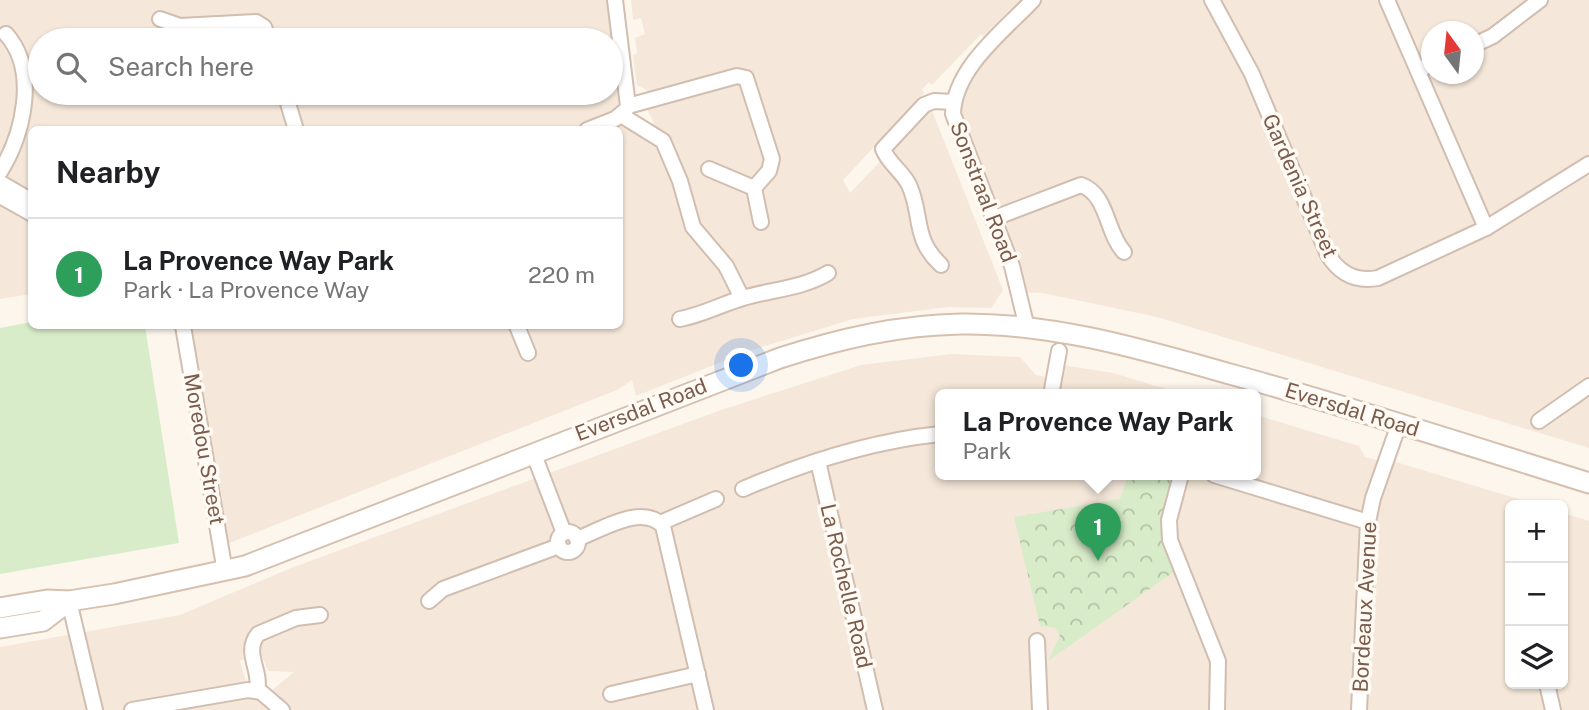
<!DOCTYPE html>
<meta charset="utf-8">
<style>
body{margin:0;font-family:"Public Sans",sans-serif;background:#f6f6f6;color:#202124}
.controls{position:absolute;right:21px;bottom:21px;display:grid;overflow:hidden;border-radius:10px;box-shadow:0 2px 5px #0004}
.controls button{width:63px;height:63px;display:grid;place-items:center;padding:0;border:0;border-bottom:2px solid #e0e0e0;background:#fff;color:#202124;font:35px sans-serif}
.compass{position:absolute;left:1421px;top:21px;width:63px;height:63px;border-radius:50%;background:#fff;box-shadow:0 2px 5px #0004;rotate:345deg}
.you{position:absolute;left:742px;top:366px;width:24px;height:24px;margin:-18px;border:5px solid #fff;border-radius:50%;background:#1a73e8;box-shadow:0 0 0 10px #1a73e833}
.badge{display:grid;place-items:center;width:46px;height:46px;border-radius:50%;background:#1a73e8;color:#fff;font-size:23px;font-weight:700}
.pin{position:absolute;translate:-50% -58px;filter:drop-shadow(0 2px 4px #0008)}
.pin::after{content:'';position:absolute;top:37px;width:24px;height:21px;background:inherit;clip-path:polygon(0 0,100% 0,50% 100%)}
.popup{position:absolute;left:935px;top:389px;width:326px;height:91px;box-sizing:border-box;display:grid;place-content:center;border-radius:10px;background:#fff;filter:drop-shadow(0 2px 5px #0005);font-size:23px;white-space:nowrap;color:#757577}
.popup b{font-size:26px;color:#202124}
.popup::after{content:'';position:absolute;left:50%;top:100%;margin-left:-14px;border:14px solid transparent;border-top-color:#fff}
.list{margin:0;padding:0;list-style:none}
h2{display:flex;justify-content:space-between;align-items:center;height:91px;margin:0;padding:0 28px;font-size:30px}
h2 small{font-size:23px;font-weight:400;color:#757577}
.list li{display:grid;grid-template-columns:46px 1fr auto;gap:21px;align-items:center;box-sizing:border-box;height:112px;padding:0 28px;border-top:2px solid #e0e0e0}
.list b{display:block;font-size:26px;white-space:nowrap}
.list p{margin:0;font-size:23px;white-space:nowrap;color:#757577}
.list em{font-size:23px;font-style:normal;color:#757577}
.icon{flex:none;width:38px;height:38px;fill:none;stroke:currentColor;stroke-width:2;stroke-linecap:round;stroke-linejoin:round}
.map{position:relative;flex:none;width:1589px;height:710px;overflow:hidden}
.search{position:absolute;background:#fff;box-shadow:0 2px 5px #0004;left:28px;top:28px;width:595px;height:77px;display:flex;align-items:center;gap:18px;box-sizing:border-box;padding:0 24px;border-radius:38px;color:#757577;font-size:26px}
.panel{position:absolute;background:#fff;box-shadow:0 2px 5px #0004;left:28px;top:126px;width:595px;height:203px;border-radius:10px}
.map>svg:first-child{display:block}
.residential{fill:#f5e8da;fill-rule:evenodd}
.forest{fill:url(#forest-crowns)}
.garden{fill:#d8ecc9}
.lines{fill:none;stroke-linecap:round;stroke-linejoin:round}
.street-casing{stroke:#d1beb0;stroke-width:18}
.secondary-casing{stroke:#d6c0b0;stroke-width:23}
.street{stroke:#fff;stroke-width:14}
.secondary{stroke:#fff;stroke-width:19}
.labels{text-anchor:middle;stroke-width:7;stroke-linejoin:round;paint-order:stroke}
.street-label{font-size:21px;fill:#7a5c4d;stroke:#fffaf3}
</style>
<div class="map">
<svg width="1589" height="710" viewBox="0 0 1589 710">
<defs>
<pattern id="forest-crowns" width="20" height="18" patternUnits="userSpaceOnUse" patternTransform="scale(1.75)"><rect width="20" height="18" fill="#d8ecc9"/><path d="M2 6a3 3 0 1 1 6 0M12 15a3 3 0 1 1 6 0" fill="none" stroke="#b4c2a5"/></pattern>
</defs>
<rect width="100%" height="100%" fill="#fdf6ec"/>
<g class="residential">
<path d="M0,0h616l13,96 -14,23 32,18 7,-14 -7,-14 9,-3 -4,-13 -15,-8 -4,-30 4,-2 -2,-15 10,-4 -4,-16 -8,2 -2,-20h958v448l-432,-131 -114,-24 -26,-1 -64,-189 38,-59 -10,-10 -49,51 -3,-3 -7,7 2,4 -2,3 -79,84 7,13 81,-85 72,182 -12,18 -42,-1 -96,12 -104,32 -113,45 -4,-16 -15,10 -395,156 -39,-220h437v-196h-588l-1,164 -31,5zM1432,32h42v42h-42zM40,40h571v53h-571z"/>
<path d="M951,354l69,3 16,18 17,3 3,-14 57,9 72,22h-245v80h316v-60l103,31 6,11 20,5 1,-3 152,46h-28v179h53v-171l26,8v189h-1589v-63l180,-32 111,-47 427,-157 143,-46zM259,648l9,23 26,1 -29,24 -17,-6 -8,-29 4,-2 -2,-6z"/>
</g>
<polygon class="forest" points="1128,475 1171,475 1172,483 1161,527 1175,571 1048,661 1060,636 1055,628 1040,626 1014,517 1120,499"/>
<polygon class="garden" points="31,322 32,326 145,326 179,543 0,574 0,328"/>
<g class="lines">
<g class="street-casing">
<g id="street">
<polyline points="615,0 628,106"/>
<path d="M1212,0l40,74 76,181c12,19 28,27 50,23l108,-50 103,-64"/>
<polyline points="1387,0 1486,228"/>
<polyline points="160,19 180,26 256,22 264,27 269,40"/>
<polyline points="1474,45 1493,36 1540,0"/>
<polyline points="1418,70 1432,64"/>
<polyline points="285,93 296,130"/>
<polyline points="628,106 737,76 746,78 772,159 769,171 754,188 709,169"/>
<polyline points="621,115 663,141 680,181 693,227 726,266 742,298"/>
<polyline points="587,130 615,119 626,110"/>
<path d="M0,172c23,-37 39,-101 6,-138"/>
<polyline points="1,183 32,201"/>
<polyline points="754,188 761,222"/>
<polyline points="0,196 32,214"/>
<path d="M992,219l89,-34c27,9 25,48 43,67"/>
<path d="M941,265c-29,-27 -18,-50 -32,-80 -6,-13 -21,-22 -26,-36l41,-44 10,-4 20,1"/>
<path d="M680,319c22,-4 42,-15 63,-21 30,-9 58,-9 85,-25"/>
<polyline points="183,326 225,572"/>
<polyline points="517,326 528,353"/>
<path d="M1027,328l-15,-62 -59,-152c1,-46 51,-83 80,-114"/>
<polyline points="1051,395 1059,351"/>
<polyline points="1539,421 1589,386"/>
<polyline points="533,452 564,533"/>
<polyline points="818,461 875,710"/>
<polyline points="1181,475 1169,520 1170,540 1218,661 1217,710"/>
<polyline points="1214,475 1368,522"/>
<path d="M743,489c63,-27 129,-48 197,-55"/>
<polyline points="660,523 716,499"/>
<circle cx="568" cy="542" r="10"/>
<path d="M577,539c24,-9 65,-36 86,-13l43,184"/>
<polyline points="69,601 95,710"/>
<polyline points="429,601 443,589 559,546"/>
<polyline points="1037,641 1040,710"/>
<polyline points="1547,684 1553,710"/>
<path d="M257,691c5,-21 -14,-38 1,-57l38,-16 24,-3"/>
<polyline points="611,694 698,674"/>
<polyline points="132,710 248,690 261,692 282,710"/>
<polyline points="1359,710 1368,522 1373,498 1399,424"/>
</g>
</g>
<g class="secondary-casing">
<g id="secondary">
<path d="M0,608l47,-8 22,1 45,-7 131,-28 535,-208c59,-19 118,-33 181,-34 93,-1 180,25 269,50 121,33 240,72 359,109"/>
<polyline points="0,628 43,621 69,601"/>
</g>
</g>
<use href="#street" class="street"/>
<use href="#secondary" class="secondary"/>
</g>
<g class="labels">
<g class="street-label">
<text transform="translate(1300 186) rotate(66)" y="7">Gardenia Street</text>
<text transform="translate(983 192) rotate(69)" y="7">Sonstraal Road</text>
<text transform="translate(641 410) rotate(-21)" y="7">Eversdal Road</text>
<text transform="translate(1352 410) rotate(17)" y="7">Eversdal Road</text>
<text transform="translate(204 449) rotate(80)" y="7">Moredou Street</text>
<text transform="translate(846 586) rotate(77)" y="7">La Rochelle Road</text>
<text transform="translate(1365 607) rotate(-87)" y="7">Bordeaux Avenue</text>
</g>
</g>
</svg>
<div class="controls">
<button>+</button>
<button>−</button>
<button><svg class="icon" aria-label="layers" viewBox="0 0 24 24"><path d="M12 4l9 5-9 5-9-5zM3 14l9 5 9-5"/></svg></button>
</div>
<svg class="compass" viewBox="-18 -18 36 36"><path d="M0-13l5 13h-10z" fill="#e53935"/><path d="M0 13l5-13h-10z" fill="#757577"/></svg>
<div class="you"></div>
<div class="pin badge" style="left:1098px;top:561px;background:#2e9e5b">1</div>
<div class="popup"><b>La Provence Way Park</b>Park</div>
<div class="search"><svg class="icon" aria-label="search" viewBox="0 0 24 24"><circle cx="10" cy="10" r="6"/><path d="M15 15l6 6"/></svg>Search here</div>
<section class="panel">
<h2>Nearby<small></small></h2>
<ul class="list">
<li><span class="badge" style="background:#2e9e5b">1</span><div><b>La Provence Way Park</b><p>Park · La Provence Way</p></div><em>220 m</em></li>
</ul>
</section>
</div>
